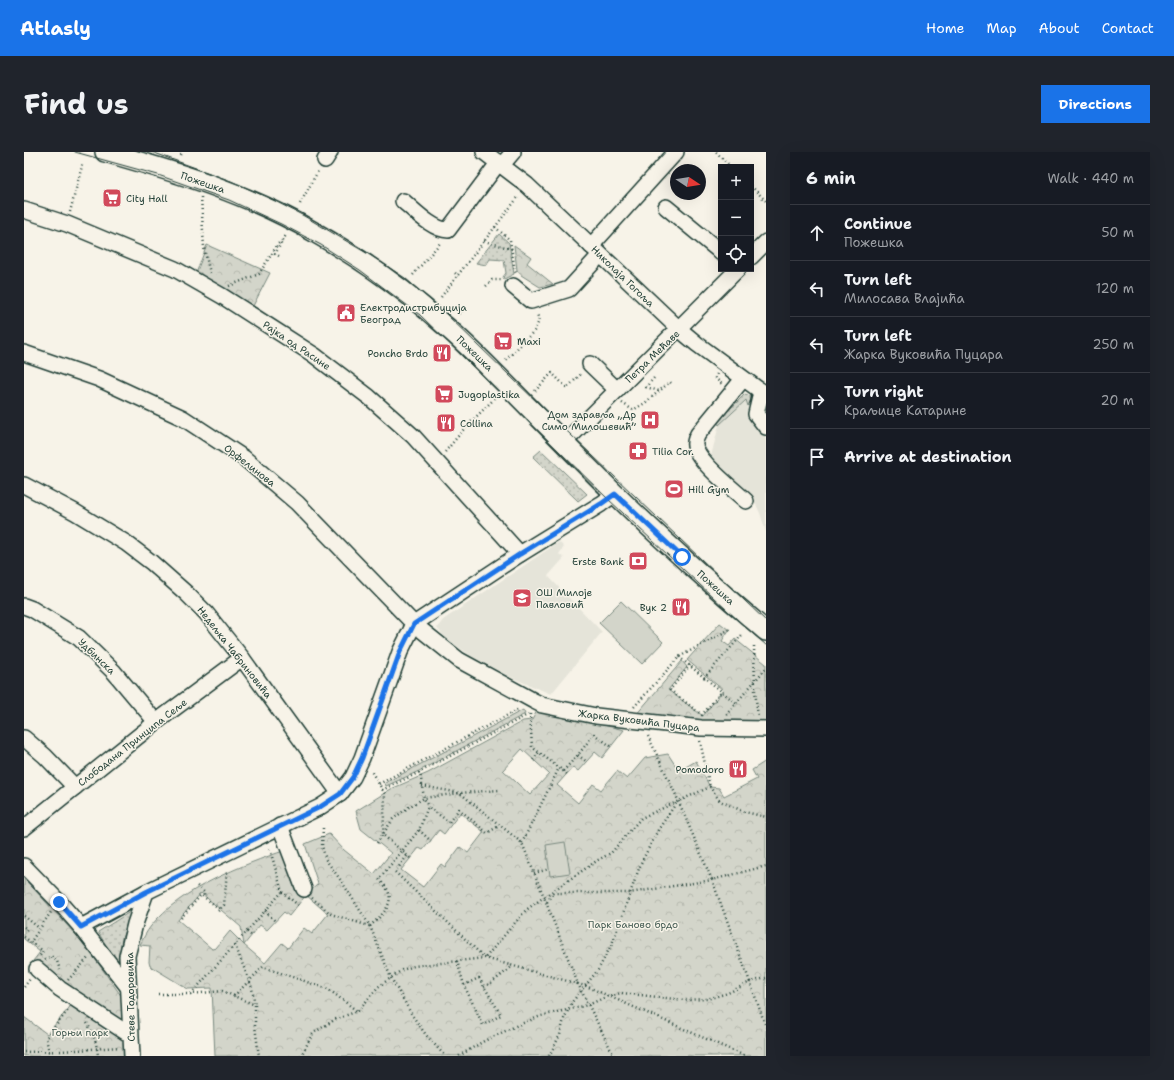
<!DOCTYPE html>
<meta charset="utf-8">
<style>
body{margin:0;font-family:"Shantell Sans",sans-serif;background:#20242c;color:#f1f3f6}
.controls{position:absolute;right:12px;top:12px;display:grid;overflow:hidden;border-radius:0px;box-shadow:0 4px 16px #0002}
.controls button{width:36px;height:36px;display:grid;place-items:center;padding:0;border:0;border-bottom:1px solid #363941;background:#171b24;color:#f1f3f6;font:20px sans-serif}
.compass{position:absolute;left:646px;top:12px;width:36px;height:36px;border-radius:50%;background:#171b24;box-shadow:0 4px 16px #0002;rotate:102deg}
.stop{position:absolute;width:12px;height:12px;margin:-9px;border:3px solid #1a73e8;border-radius:50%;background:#fff}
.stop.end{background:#1a73e8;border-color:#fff;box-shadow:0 1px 4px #0008}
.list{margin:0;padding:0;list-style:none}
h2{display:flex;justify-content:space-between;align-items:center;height:52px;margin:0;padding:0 16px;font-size:17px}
h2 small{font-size:13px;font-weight:400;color:#9ea1a6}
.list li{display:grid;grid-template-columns:26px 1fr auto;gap:12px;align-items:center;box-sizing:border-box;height:56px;padding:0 16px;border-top:1px solid #363941}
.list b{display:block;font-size:15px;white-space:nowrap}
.list p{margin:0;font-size:13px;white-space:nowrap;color:#9ea1a6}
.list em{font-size:13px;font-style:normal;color:#9ea1a6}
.icon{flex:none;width:22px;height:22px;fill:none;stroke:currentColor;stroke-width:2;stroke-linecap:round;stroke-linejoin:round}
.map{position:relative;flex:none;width:742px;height:904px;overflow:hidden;border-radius:0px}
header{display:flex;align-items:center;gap:24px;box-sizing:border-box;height:56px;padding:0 20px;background:#1a73e8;color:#fff}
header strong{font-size:19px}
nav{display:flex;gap:22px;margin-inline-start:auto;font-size:14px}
.intro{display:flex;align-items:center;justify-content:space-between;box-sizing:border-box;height:96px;padding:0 24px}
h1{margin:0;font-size:28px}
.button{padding:10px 18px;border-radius:0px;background:#1a73e8;color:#fff;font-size:14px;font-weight:700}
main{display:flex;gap:24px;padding:0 24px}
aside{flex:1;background:#171b24;border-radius:0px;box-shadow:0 4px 16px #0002}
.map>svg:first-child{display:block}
.built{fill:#e5e4d9}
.grass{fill:url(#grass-dots);stroke:#79897f}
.forest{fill:url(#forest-crowns);stroke:#79897f;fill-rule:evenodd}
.pitch{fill:#d3d5ca;stroke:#79897f}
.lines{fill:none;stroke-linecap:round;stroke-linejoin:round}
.minor-casing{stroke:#1f3d34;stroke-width:18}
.major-casing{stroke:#1f3d34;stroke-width:22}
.path{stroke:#1f3d34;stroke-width:2.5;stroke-dasharray:1 3;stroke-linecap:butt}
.minor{stroke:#f7f3e8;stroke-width:15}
.major{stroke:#f7f3e8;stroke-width:19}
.tram{stroke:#1f3d34;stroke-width:1}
.route{stroke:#1a73e8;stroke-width:5}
.labels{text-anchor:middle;stroke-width:3;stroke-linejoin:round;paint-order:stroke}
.street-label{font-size:10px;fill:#1f3d34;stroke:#f7f3e8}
.poi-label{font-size:10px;fill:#1f3d34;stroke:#f7f3e8;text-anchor:start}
.park-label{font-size:10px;fill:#435b52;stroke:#f7f3e8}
</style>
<header>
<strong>Atlasly</strong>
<nav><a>Home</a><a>Map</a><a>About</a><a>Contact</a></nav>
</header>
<div class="intro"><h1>Find us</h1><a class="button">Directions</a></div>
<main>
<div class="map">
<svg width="742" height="904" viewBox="0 0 742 904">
<defs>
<pattern id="grass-dots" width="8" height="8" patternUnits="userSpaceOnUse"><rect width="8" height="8" fill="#d3d5ca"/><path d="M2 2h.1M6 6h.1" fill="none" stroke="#b5b8ae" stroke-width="1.8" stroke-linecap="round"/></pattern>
<pattern id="forest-crowns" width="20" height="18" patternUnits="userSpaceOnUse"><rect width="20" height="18" fill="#d3d5ca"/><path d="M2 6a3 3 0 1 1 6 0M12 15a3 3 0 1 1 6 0" fill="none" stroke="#b5b8ae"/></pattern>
</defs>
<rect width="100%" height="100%" fill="#f7f3e8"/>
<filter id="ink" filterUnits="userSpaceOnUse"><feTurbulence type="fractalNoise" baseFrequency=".025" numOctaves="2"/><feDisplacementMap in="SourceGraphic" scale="8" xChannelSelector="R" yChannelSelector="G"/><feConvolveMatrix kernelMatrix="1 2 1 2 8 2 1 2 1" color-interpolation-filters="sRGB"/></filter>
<g filter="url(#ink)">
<g class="built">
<polygon points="722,248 729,263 737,258 742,262 742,380 736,361 729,346 687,304 695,273"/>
<polygon points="535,390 540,395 535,402 540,406 524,424 578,480 527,542 484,524 449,505 428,491 419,483 413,476 419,468"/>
</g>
<g class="grass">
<polygon points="475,82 485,91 490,122 480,127 479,125 482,121 480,108 466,107 462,113 452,111"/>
<polygon points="721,242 728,245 724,254 722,248 695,273 693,270"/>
<polygon points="517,298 563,342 554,349 509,305"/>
<polygon points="109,758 98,786 96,799 97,818 74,780"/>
</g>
<g class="forest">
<polygon points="183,93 246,121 229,154 171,124"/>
<polygon points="490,93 507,105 503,111 529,132 516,135 497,123 493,118"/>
<polygon points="696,471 705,478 698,489 705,494 711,487 742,512 742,571 674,572 611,564 658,509 663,515 644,538 679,564 699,538 663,508"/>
<path d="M514,557l86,21 -22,28 -7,-6 -17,19 -5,-4 -16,18 21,18 15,-19 8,6 16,-19 10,8 18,-21 23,-4 11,17 17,-10 14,26 9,1 5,8 33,-17 -5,-9 14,-9v295h-551l-3,-68 -24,1 -38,-23 -1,-4 1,-16 -10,-1c3,-6 6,-13 11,-19 29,-37 91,-61 135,-76l-3,6 13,36 10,3 12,-11 -13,-40 24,-10 15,16 30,24 17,-21 -30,-24 -5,-18 35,-22 37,-16 95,-52 9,-1zM498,597l27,25 -19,21 -27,-25zM436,661l24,19 -16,21 -8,-6 -15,20 -4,-3 -18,23 -22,-17 18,-22 4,2 16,-20 5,4zM177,741l40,34 3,18 -14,-14 -14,17 -4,1 -34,-29zM282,743l22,19 -16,20 -8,-6 -16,20 -6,-5 -17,20 -21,-18 16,-20 7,5 17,-18 5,4z"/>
<polygon points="499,558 501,562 395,619 362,634 361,631"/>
<polygon points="0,726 62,794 98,845 101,904 0,904 0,865 23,882 45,856 52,844 9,809 16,800 0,787"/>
</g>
<g class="pitch">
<polygon points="597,449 639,490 618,512 575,471"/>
<polygon points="541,690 546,721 526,724 522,693"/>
</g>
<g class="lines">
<g class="minor-casing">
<g id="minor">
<polyline points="460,0 503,33 655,177 673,192 742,243"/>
<polyline points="301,8 306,0"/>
<polyline points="478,13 489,0"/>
<path d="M379,49c12,10 30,29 45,29l51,-68"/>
<polyline points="642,55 693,97 697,101"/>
<polyline points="0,58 43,72 151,117 198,144 290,203 345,245 389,284 496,402"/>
<polyline points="567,94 652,0"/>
<polyline points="727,105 742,90"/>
<polyline points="489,134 507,149 545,137 576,103"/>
<polyline points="0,201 75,227 159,266 220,306 273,351 390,472 435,508 510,549 518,553 572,564 677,576 742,577"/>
<polyline points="566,212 593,238"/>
<path d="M719,227l-45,55c-2,4 -4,7 -3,12 3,16 38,43 51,55"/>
<polyline points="736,238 736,245 732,262 742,275"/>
<polyline points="541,290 714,117"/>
<polyline points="0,333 51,360 102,391 127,410 162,441 182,461 218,506 316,642"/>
<polyline points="0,454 8,457 55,486 90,520 132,570"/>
<polyline points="0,586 21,604 51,635"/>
<polyline points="256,674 280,737"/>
<polyline points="0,676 132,570 218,506"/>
<polyline points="0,714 35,750 57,775 104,835"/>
<polyline points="57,775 122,740 296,655 316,642 329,625 338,606 376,500 390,472 496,402 577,352 591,342"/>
<polyline points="13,817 36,837 106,883"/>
<polyline points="108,904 103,804 111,772 122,740"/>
</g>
</g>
<g class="major-casing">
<path id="major" d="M81,0c72,20 144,42 209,80 46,26 90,57 129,92 17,14 33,30 49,46 41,41 81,83 123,124 49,48 99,93 151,137"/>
</g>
<g class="path">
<polyline points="692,0 707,15"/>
<polyline points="157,3 158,0"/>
<polyline points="727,34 742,49"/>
<polyline points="177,45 180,96 186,121"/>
<polyline points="276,52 294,19"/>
<polyline points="46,60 59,10"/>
<polyline points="471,75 486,88 491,119 492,121"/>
<polyline points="460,89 488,97"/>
<polyline points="255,104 251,102 262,83"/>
<polyline points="431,121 434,124"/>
<polyline points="389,123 417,90"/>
<polyline points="205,134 235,122 254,92 259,88"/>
<polyline points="462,134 468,128 478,128"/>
<polyline points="417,145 495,44"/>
<polyline points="435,162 441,156"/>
<polyline points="482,208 510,179 515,169 513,161"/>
<polyline points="693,222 691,226 698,232"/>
<polyline points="630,226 622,235 635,239"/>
<polyline points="511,239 528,221 543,236 558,221"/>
<polyline points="598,251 609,258 621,251 646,230 647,231"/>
<polyline points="421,300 440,277 471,246"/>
<polyline points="730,494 731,538 734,565"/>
<polyline points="655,505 712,551"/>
<polyline points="666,513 646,538 678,563 698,539"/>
<polyline points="680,526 718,483"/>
<polyline points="610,555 655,505 708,476"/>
<polyline points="506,562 508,595 543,622"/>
<polyline points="702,563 742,516"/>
<polyline points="624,584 651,641 688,728 742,714"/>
<polyline points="676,589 686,635"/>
<polyline points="554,603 563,610"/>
<polyline points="509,608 515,600"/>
<polyline points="539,619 554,603 570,582 588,595"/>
<polyline points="396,620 400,646 404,655"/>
<polyline points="355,632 495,557"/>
<polyline points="398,634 436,641 475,638"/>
<polyline points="358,638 396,620 505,562"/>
<polyline points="425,670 435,657 463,681 475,674"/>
<polyline points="299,676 298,694 302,708 318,730 346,774 367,826 388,863 402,883 421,904"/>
<polyline points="395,678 407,689"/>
<polyline points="353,691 369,667 385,655 400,646 436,641 498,691 520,745 502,758 461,806"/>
<polyline points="498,691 535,616"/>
<polyline points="383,704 371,720 461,806"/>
<polyline points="386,706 378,699 395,678 404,655 428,672"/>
<polyline points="510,721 525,717"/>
<polyline points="173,734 181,741 180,745"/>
<polyline points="258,740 274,753"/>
<polyline points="288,746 307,762 345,774"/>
<polyline points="523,750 529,741"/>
<polyline points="194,759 200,753 203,719"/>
<polyline points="241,759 251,769"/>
<polyline points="0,764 15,776"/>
<polyline points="157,766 177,743 196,757"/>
<path d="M346,774c10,-9 26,-22 17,-37 -2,-4 -6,-7 -8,-10l23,-28 -19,-16 2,-41 -14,-23"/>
<polyline points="0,775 3,777 0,780"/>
<polyline points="223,780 228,784"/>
<polyline points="0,785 19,799 15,805"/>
<polyline points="6,791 27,760"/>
<polyline points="211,793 228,836 231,853"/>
<polyline points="21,808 27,804 33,809 36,818"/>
<polyline points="433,809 440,833"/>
<polygon points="455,826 477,863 459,873 440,833"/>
<polyline points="742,826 726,830 742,875"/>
<polyline points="44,828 65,805"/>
<polyline points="0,835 6,827"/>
<polyline points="460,835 467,831 489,814"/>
<polyline points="134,842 167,842 198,839 231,853 231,874 235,904"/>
<polyline points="167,842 258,740 246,697"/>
<polyline points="210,844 239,815 304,837 333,859"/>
<path d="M63,871c6,10 10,21 11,33"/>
<polyline points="0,900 38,899 95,895"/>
<polyline points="25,900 22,886 45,857"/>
<polyline points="277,904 288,883 291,880 312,867 334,859 354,835 378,818 390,814 461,806 554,832 520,745 574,708 587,701 617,666 686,635 696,649 721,660 742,665"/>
<polyline points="435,904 460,889 494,873 517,864 564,853 584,844 598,841 660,848 683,847 704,841 726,830 688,728 605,741 527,741"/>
<polyline points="525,904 536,883 540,867 548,850 574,818 588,792 617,711 634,678 653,650"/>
<polyline points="590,904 554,832 562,834 721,904"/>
</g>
<use href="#minor" class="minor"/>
<use href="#major" class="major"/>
<g class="tram">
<polyline points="51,0 134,23 205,48 257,72 297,93 336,118 396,163 584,347 719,473 742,493"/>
<polyline points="128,0 207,29 251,49 280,64 346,103 381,126 422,162 547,283 742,469"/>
</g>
</g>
</g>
<g class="lines" filter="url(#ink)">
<polyline class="route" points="35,750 57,775 122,740 296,655 316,642 329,625 338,606 376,500 390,472 496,402 577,352 591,342 658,405"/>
</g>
<defs>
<g id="supermarket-square" transform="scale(1)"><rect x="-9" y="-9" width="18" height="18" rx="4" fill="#d1495b" stroke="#f7f3e8"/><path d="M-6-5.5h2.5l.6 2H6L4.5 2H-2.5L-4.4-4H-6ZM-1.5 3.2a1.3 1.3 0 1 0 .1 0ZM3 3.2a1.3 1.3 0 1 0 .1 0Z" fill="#fff"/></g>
<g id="civic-square" transform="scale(1)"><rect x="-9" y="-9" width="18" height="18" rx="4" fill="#d1495b" stroke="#f7f3e8"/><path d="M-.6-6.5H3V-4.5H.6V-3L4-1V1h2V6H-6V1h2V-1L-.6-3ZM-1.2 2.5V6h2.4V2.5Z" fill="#fff"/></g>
<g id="restaurant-square" transform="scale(1)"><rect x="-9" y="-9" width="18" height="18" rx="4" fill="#d1495b" stroke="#f7f3e8"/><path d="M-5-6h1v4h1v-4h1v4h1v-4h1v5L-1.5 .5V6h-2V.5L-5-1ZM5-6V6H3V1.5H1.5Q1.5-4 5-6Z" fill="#fff"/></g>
<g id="hospital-square" transform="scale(1)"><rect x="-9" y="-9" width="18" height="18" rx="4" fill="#d1495b" stroke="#f7f3e8"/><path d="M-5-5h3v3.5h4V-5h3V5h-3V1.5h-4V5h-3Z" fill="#fff"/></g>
<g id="pharmacy-square" transform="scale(1)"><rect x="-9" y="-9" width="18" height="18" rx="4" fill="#d1495b" stroke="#f7f3e8"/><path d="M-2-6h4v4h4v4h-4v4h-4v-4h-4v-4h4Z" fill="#fff"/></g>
<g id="stadium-square" transform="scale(1)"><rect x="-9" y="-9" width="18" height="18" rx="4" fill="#d1495b" stroke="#f7f3e8"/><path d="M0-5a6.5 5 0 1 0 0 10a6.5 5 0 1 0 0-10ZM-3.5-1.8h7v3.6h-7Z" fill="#fff"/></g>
<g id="bank-square" transform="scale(1)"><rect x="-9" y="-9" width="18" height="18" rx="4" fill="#d1495b" stroke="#f7f3e8"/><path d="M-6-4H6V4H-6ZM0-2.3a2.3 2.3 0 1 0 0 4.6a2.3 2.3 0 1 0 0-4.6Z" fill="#fff"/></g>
<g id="school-square" transform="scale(1)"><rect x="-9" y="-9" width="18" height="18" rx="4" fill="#d1495b" stroke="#f7f3e8"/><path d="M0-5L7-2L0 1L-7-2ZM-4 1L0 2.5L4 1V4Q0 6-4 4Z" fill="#fff"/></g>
</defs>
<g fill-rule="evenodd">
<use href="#supermarket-square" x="88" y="46"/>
<use href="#civic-square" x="322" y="161"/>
<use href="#supermarket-square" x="479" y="189"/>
<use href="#restaurant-square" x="418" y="201"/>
<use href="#supermarket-square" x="420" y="242"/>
<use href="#hospital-square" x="626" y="268"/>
<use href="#restaurant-square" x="422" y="271"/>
<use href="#pharmacy-square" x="614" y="299"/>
<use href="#stadium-square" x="650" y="337"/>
<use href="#bank-square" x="614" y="409"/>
<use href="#school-square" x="498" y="446"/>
<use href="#restaurant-square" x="657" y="455"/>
<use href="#restaurant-square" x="714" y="617"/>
</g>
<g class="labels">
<g class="street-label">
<text transform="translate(179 30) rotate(19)" y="4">Пожешка</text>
<text transform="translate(599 124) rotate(44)" y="4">Николаја Гогоља</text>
<text transform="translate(273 193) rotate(34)" y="4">Рајка од Расине</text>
<text transform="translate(451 201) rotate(44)" y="4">Пожешка</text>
<text transform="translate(628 204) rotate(-44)" y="4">Петра Мећаве</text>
<text transform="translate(226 313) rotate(38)" y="4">Орфелинова</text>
<text transform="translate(692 435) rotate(42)" y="4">Пожешка</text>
<text transform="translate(211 500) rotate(52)" y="4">Недељка Чабриновића</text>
<text transform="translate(73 504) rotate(44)" y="4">Удбинска</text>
<text transform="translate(615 568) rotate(7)" y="4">Жарка Вуковића Пуцара</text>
<text transform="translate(108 590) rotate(-38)" y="4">Слободана Принципа Сеље</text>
<text transform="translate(106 845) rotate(-91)" y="4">Стеве Тодоровића</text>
</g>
<g class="poi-label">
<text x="102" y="50">City Hall</text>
<text x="336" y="159">Електродистрибуција<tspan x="336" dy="12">Београд</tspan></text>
<text x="493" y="193">Maxi</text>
<text x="404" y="205" text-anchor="end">Poncho Brdo</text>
<text x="434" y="246">Jugoplastika</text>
<text x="612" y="266" text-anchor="end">Дом здравља „Др<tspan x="612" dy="12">Симо Милошевић”</tspan></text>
<text x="436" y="275">Collina</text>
<text x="628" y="303">Tilia Cor.</text>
<text x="664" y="341">Hill Gym</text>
<text x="600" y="413" text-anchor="end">Erste Bank</text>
<text x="512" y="444">ОШ Милоје<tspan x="512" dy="12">Павловић</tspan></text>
<text x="643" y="459" text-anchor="end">Вук 2</text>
<text x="700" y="621" text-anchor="end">Pomodoro</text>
</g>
<g class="park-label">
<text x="609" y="776">Парк Баново брдо</text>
<text x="56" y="884">Горњи парк</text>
</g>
</g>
</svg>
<div class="controls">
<button>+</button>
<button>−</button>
<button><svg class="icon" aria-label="locate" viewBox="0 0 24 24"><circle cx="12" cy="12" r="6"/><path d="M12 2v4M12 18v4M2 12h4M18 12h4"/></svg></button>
</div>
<svg class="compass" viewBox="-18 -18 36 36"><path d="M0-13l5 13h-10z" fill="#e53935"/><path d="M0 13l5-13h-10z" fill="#9ea1a6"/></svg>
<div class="stop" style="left:658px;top:405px"></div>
<div class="stop end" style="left:35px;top:750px"></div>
</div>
<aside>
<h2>6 min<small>Walk · 440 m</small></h2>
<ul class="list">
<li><svg class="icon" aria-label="ahead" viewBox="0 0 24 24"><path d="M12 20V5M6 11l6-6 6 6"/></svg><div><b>Continue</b><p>Пожешка</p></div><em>50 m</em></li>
<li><svg class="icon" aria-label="left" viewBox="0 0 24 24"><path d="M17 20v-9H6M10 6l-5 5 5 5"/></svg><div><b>Turn left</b><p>Милосава Влајића</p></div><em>120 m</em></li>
<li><svg class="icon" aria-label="left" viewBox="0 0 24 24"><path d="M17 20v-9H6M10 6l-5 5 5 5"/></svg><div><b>Turn left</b><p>Жарка Вуковића Пуцара</p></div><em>250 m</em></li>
<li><svg class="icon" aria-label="right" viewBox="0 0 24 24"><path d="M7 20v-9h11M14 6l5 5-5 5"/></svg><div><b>Turn right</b><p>Краљице Катарине</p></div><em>20 m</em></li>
<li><svg class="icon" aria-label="arrive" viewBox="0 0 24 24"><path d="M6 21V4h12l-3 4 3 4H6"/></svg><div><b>Arrive at destination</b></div></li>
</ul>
</aside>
</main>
